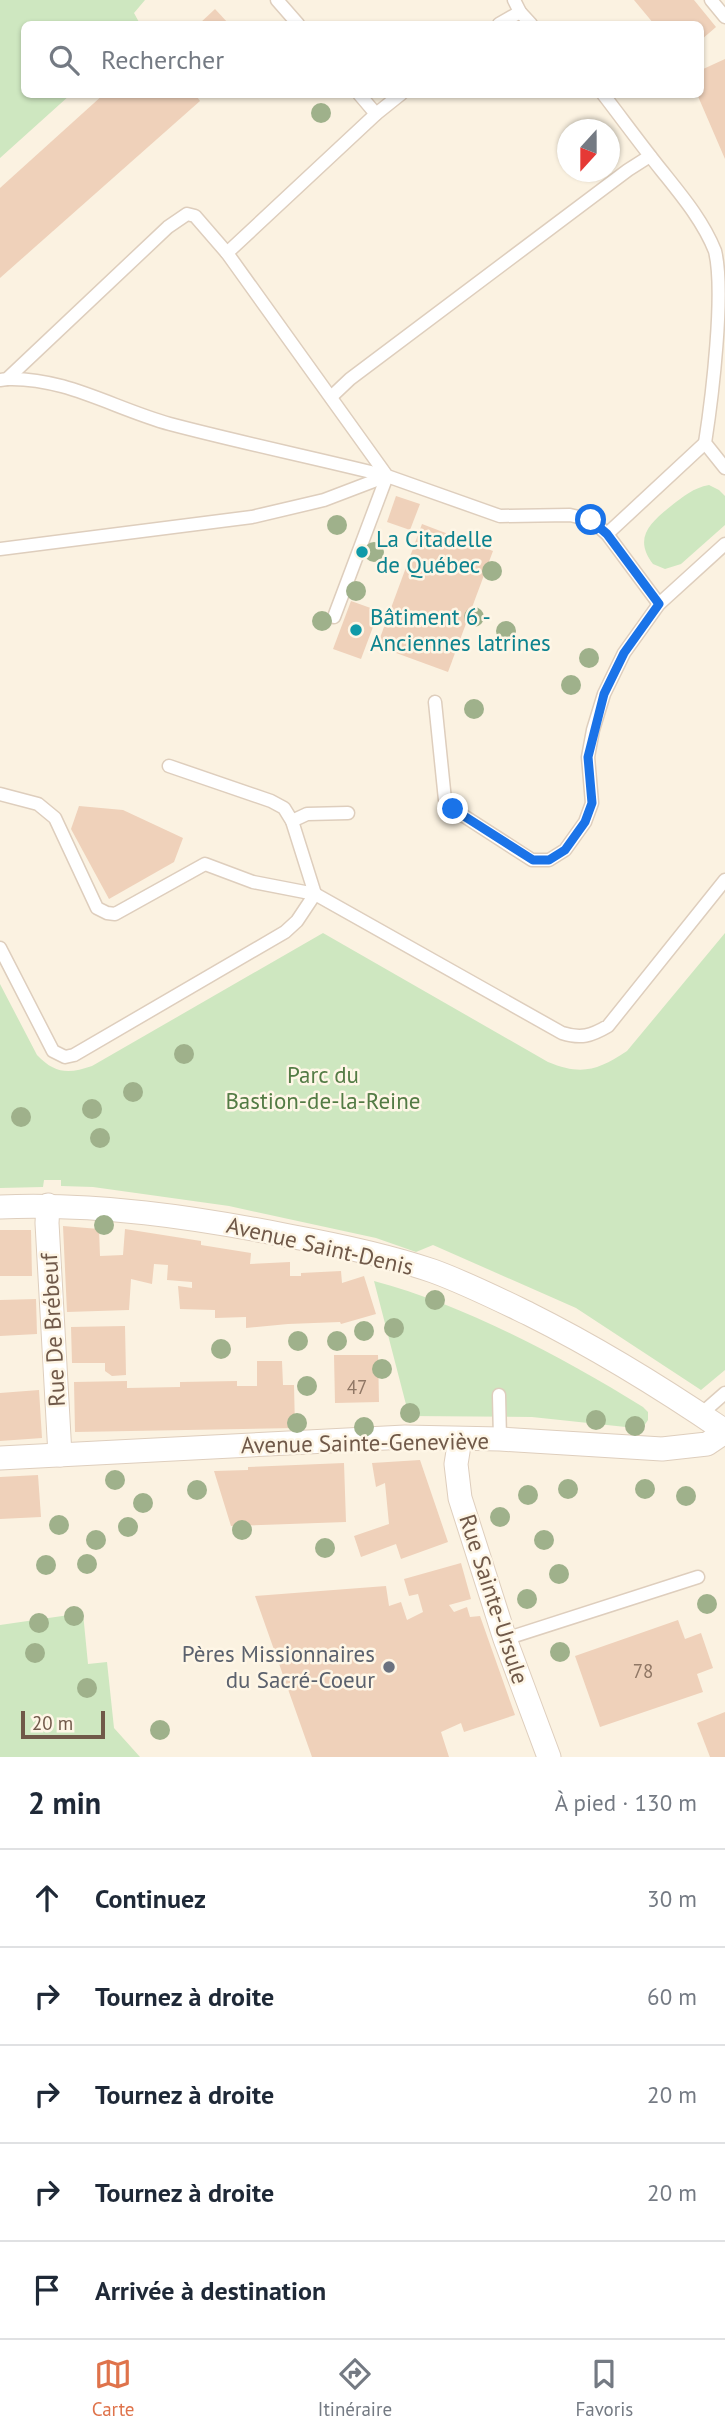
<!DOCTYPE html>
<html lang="fr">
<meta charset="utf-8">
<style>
body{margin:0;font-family:"PT Sans",sans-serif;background:#f2f2f3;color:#1f2937}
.compass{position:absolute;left:557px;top:119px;width:63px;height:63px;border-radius:50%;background:#fff;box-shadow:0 2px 5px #0004;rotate:201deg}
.scale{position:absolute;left:21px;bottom:18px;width:84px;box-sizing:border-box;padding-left:7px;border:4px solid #705949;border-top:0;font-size:19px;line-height:24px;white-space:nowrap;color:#705949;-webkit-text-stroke:5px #fef6e6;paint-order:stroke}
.stop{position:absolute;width:21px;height:21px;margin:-16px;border:5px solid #1a73e8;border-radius:50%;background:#fff}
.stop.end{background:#1a73e8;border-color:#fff;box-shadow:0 2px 7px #0008}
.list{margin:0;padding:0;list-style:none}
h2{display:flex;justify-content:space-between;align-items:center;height:91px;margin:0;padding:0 28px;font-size:30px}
h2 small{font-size:23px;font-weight:400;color:#747a83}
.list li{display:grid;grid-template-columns:46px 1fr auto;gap:21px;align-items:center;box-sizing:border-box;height:98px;padding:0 28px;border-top:2px solid #e0e1e3}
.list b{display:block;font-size:26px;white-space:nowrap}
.list em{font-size:23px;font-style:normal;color:#747a83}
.icon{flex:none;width:38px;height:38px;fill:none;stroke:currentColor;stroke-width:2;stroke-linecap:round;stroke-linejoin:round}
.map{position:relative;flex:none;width:725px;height:1757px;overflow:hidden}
.search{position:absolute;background:#fff;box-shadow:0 2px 5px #0004;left:21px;right:21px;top:21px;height:77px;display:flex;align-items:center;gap:18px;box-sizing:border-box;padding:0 24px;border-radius:10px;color:#747a83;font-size:26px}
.sheet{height:581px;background:#fff}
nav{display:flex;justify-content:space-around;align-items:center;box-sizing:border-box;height:98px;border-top:2px solid #e0e1e3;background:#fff;font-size:19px;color:#747a83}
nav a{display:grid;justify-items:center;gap:4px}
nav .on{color:#df734b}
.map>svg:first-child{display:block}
.green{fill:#cee7c0}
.building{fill:#efd1ba}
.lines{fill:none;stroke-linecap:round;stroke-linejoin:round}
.lane-casing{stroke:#decebd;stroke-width:15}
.street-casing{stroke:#decebd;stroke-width:25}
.lane{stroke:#fff;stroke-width:12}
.street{stroke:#fff;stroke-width:23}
.tree{fill:#9fb18b}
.route{stroke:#1a73e8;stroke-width:9}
.culture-dot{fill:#0f9aa8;stroke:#fef6e6;stroke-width:2.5}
.worship-dot{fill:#6b7280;stroke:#fef6e6;stroke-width:2.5}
.labels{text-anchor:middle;stroke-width:5;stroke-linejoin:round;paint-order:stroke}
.number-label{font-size:19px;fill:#907765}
.culture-label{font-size:23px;fill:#0d838f;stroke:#fef6e6;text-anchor:start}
.park-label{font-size:23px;fill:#537b44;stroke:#fef6e6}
.street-label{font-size:23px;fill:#705949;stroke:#fef6e6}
.worship-label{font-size:23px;fill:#5b616d;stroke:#fef6e6;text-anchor:end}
</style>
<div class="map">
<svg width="725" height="1757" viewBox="0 0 725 1757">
<rect width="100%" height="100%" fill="#fbf2e1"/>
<g class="green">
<polygon points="0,0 145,0 134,13 140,24 24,24 24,94 70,95 0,158"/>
<path d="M709,485l10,5 6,6v29l-44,39 -16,5 -12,-5c-20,-26 -3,-41 18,-58 13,-10 22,-18 38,-21z"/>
<path d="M323,933l225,129c34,14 50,8 79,-11l98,-118v437l-24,20 -125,-82 -143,-63 -17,7 -40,-14 -147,-32 -136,-19 -32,-1v-6h-17l-1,7 -43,1v-204l37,71c18,19 32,19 55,11z"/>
<path d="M374,1281c91,24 190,77 269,126l5,5v8l-4,6 -9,2 -103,-11 -123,-1z"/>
<polygon points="83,1613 88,1664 107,1662 114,1728 140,1757 0,1757 0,1625"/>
</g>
<g class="building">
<polygon points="634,0 694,0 716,27 701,40 701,24 654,24"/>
<polygon points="215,9 229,24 199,24"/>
<polygon points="725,59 725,159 697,94 701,94 701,70"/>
<polygon points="104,94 195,94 200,101 0,278 0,188"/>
<polygon points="396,496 420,504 410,530 387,522"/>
<polygon points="422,524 493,551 448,672 377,646"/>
<polygon points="351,601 379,611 361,659 333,649"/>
<polygon points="79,806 123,810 183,838 174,862 109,899 71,829"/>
<polygon points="63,1226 99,1229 100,1256 123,1255 125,1229 201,1241 201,1245 251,1253 250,1264 290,1262 290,1276 301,1276 301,1273 341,1271 342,1283 364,1276 376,1314 341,1324 340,1322 288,1324 246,1328 246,1317 215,1318 215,1310 180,1309 178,1286 192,1288 192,1282 167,1280 168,1265 154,1264 152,1284 131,1279 129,1310 67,1312"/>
<polygon points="0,1230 31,1230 32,1276 0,1276"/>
<polygon points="36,1299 37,1334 0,1336 0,1300"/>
<polygon points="125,1326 126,1375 112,1376 105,1371 105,1363 72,1363 71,1327"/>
<polygon points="334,1355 378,1355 379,1402 335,1403"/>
<polygon points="257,1361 282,1361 283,1385 294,1385 295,1428 75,1432 74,1382 127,1381 127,1388 180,1387 180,1382 237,1381 237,1386 257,1386"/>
<polygon points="39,1390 42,1438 0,1441 0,1393"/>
<polygon points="420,1460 448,1542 401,1559 396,1544 361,1557 354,1536 389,1524 385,1483 376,1487 372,1463"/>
<polygon points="344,1463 346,1522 231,1526 214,1471 248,1470 248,1467"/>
<polygon points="38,1475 41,1517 0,1519 0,1477"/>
<polygon points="461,1563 471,1599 449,1605 454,1612 467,1607 470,1617 480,1616 515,1715 464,1732 461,1723 441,1732 449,1757 312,1757 255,1596 386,1586 389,1606 401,1602 407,1620 423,1612 418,1594 409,1596 404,1579"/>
<polygon points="678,1620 685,1639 701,1633 713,1668 697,1674 703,1692 600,1727 575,1656"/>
<polygon points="725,1712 725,1757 710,1757 697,1723"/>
</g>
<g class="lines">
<g class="lane-casing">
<g id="lane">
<polyline points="277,0 298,24"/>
<polyline points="514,0 520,12 531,24"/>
<polyline points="711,0 725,17"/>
<polyline points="499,24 520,12"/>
<polyline points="359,94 376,114"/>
<path d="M603,94c20,26 39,52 59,77 20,25 41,50 53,80 10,41 -3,147 -10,192l20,25"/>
<polyline points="227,253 376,114 401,94"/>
<path d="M7,379c58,-2 108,30 163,45 72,19 145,34 217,52"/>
<polyline points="0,380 7,379 168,227 187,214 195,216 227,253 387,476 500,516 570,515 591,520 607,534 659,604"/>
<polyline points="331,397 350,379 628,170 650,156"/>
<polyline points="607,534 705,443"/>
<polyline points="0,549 252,517 324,500 387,476"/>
<polyline points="334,617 387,476"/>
<polyline points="435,702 445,800 453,809 532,860 549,860 565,850 585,822 592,803 588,757 593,730 604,694 624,653 659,604 725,544"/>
<path d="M0,794l38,10 17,14 42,90 10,5 8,1 90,-50 48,18 62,12 247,139c19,6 29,3 46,-7l117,-146"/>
<polyline points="292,821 307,814 348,813"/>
<polyline points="0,948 53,1051 65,1057 74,1055 285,932 297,921 315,894 292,821 284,808 271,801 169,766"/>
<polyline points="499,1395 500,1439"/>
<polyline points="701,1414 725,1393"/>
<polyline points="505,1639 698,1577"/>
</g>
</g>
<g class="street-casing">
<g id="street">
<polyline points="48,1205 47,1223 60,1455"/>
<path d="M0,1207c97,-4 194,10 289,29 49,9 97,19 144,35 33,12 65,28 96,43 68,34 133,74 196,117"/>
<polyline points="460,1439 456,1464 460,1498 505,1639 549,1757"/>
<polyline points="0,1458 405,1437 500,1439 662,1449 707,1444 725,1432"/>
</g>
</g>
<use href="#lane" class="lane"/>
<use href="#street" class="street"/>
</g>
<g class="tree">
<circle cx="321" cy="113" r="10"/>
<circle cx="337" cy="525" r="10"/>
<circle cx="374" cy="552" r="10"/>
<circle cx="492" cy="571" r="10"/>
<circle cx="356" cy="591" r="10"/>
<circle cx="474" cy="617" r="10"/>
<circle cx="322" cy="621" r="10"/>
<circle cx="506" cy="631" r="10"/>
<circle cx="589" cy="658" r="10"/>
<circle cx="571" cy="685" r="10"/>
<circle cx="474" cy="709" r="10"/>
<circle cx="184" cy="1054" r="10"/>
<circle cx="133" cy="1092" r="10"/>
<circle cx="92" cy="1109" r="10"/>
<circle cx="21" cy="1117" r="10"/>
<circle cx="100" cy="1138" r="10"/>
<circle cx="104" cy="1225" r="10"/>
<circle cx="435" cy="1300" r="10"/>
<circle cx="394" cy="1328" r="10"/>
<circle cx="364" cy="1331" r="10"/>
<circle cx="298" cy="1341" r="10"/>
<circle cx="337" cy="1341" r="10"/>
<circle cx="221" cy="1349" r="10"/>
<circle cx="382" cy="1369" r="10"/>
<circle cx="307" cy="1386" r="10"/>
<circle cx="410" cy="1413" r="10"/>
<circle cx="596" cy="1420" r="10"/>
<circle cx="297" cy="1423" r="10"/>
<circle cx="635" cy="1426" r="10"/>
<circle cx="364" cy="1427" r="10"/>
<circle cx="115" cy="1480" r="10"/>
<circle cx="568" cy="1489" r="10"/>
<circle cx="645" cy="1489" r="10"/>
<circle cx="197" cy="1490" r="10"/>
<circle cx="528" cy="1495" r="10"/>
<circle cx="686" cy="1496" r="10"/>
<circle cx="143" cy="1503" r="10"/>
<circle cx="500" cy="1517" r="10"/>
<circle cx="59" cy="1525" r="10"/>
<circle cx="128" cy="1527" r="10"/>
<circle cx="242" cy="1530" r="10"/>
<circle cx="96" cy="1540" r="10"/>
<circle cx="544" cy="1540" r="10"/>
<circle cx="325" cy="1548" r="10"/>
<circle cx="87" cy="1564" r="10"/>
<circle cx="46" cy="1565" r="10"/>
<circle cx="559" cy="1574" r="10"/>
<circle cx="527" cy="1599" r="10"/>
<circle cx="707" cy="1604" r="10"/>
<circle cx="74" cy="1616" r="10"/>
<circle cx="39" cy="1623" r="10"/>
<circle cx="560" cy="1652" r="10"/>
<circle cx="35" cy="1653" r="10"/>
<circle cx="87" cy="1688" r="10"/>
<circle cx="160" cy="1730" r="10"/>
</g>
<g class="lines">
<polyline class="route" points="453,809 533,860 549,860 565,850 585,822 592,803 588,757 604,694 624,653 659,604 607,534 591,520"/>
</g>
<g class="culture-dot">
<circle cx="362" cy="552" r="7"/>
<circle cx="356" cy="630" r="7"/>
</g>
<circle class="worship-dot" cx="389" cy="1667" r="7"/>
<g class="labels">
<g class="number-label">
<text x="357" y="1394">47</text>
<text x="643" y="1678">78</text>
</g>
<g class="culture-label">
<text x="376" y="547">La Citadelle<tspan x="376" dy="26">de Québec</tspan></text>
<text x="370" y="625">Bâtiment 6 -<tspan x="370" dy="26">Anciennes latrines</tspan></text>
</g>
<g class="park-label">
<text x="323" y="1083">Parc du<tspan x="323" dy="26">Bastion-de-la-Reine</tspan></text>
</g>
<g class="street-label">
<text transform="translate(320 1246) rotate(13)" y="8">Avenue Saint-Denis</text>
<text transform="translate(53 1330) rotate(-93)" y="8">Rue De Brébeuf</text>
<text transform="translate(365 1443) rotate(-1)" y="8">Avenue Sainte-Geneviève</text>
<text transform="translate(494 1599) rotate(72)" y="8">Rue Sainte-Ursule</text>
</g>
<g class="worship-label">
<text x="375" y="1662">Pères Missionnaires<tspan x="375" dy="26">du Sacré-Coeur</tspan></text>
</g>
</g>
</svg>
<svg class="compass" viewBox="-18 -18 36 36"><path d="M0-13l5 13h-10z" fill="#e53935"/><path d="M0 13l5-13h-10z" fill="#747a83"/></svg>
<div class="scale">20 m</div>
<div class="stop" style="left:591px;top:520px"></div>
<div class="stop end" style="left:453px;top:809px"></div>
<div class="search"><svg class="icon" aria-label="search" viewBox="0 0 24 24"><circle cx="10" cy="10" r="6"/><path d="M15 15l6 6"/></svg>Rechercher</div>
</div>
<section class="sheet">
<h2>2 min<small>À pied · 130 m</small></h2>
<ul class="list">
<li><svg class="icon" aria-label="ahead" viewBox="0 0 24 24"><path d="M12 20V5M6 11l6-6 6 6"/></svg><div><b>Continuez</b></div><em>30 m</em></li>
<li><svg class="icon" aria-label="right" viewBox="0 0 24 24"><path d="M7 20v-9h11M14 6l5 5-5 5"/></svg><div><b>Tournez à droite</b></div><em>60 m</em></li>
<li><svg class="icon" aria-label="right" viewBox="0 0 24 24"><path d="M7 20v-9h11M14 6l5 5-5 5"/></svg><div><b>Tournez à droite</b></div><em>20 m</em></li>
<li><svg class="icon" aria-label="right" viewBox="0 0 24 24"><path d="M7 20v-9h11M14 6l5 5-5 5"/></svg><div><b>Tournez à droite</b></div><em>20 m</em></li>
<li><svg class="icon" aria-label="arrive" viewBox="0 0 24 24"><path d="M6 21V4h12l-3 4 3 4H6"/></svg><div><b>Arrivée à destination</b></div></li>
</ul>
</section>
<nav>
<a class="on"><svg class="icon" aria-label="map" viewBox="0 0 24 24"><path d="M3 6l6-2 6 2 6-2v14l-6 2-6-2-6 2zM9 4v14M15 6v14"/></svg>Carte</a>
<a><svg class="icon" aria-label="directions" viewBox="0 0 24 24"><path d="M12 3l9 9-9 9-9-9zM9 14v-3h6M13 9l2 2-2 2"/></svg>Itinéraire</a>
<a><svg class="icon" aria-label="saved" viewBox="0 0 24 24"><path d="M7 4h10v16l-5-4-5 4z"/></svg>Favoris</a>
</nav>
